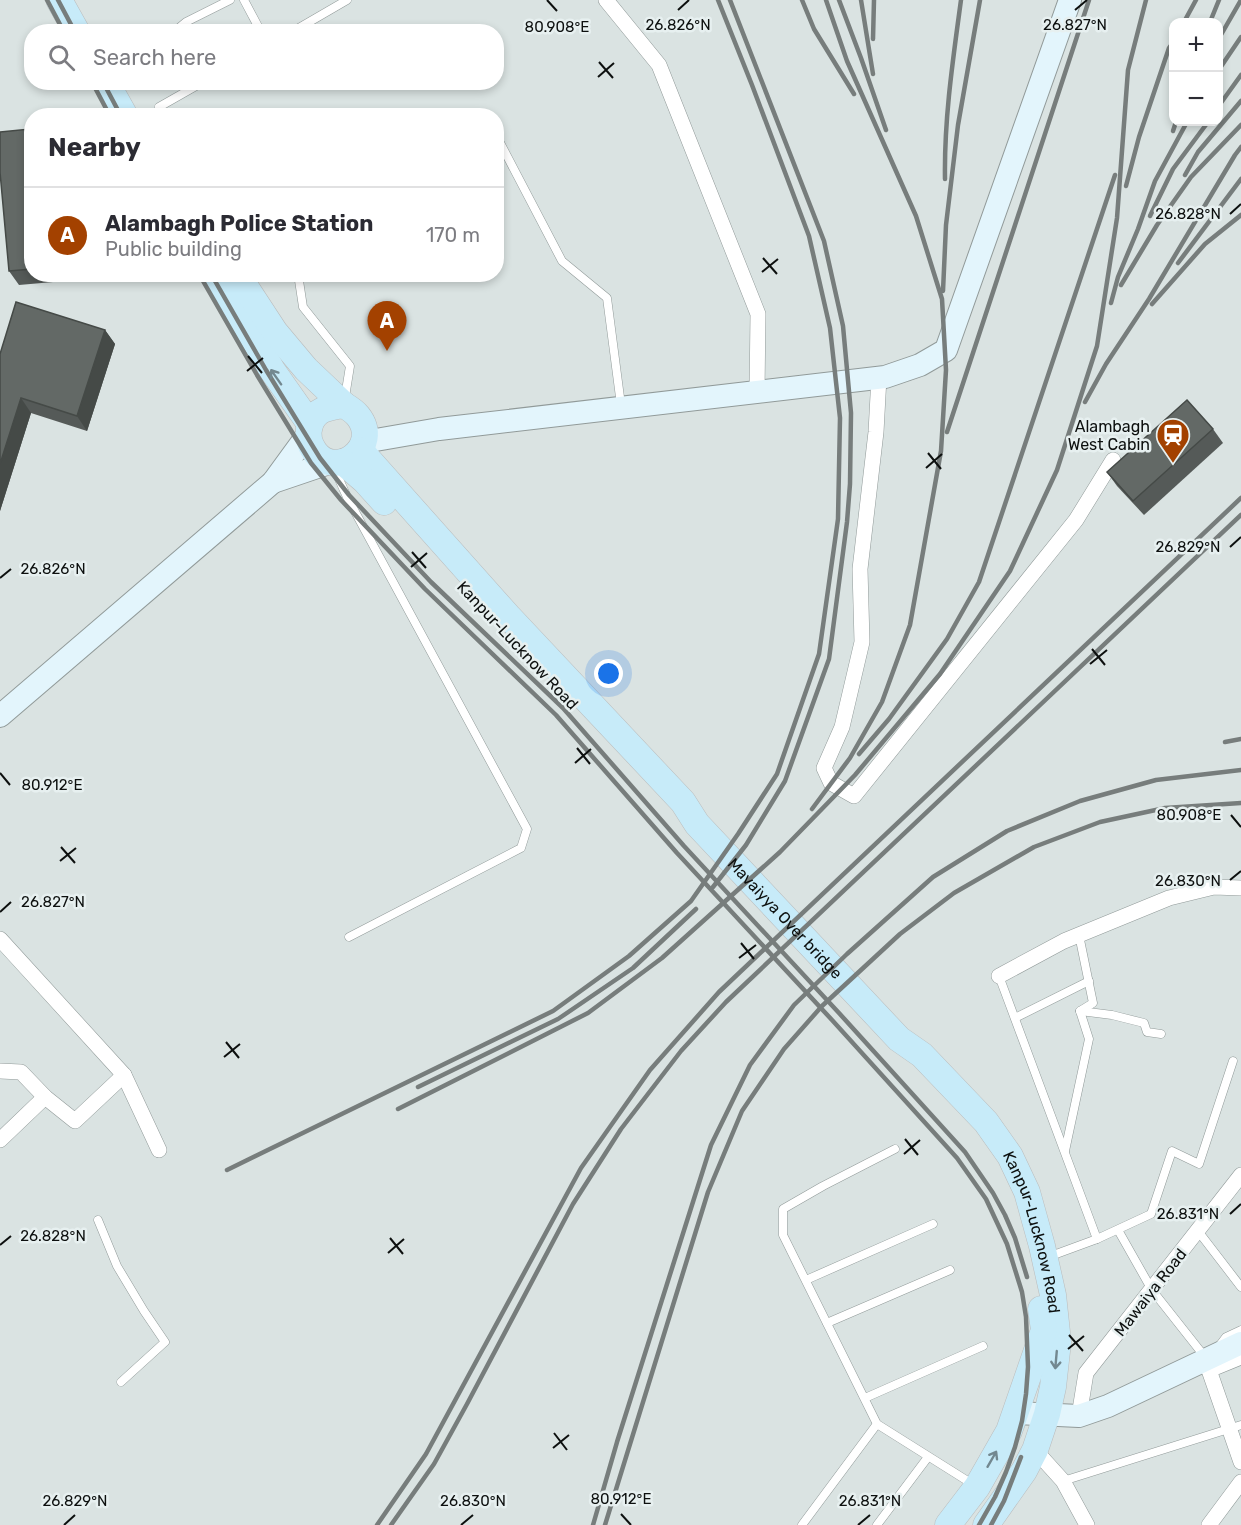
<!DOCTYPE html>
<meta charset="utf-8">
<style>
body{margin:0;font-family:Rubik,sans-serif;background:#f7f7f7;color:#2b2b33}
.controls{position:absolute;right:18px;top:18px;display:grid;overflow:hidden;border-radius:12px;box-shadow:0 3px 9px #0003}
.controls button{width:54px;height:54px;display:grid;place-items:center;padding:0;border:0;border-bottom:2px solid #e1e1e2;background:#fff;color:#2b2b33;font:30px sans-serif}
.you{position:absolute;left:609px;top:674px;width:21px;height:21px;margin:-15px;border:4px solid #fff;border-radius:50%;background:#1a73e8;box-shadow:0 0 0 9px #1a73e833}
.badge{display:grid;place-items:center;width:39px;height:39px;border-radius:50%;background:#a34100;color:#fff;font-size:20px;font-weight:700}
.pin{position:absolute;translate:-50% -50px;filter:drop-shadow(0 2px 3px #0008)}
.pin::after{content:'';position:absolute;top:32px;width:21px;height:18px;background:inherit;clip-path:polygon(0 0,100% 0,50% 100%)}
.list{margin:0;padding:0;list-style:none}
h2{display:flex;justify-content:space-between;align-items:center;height:78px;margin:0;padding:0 24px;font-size:26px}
h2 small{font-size:20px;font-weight:400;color:#7c7c81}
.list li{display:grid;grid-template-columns:39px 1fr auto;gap:18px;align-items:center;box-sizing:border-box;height:96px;padding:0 24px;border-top:2px solid #e1e1e2}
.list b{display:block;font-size:22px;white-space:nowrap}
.list p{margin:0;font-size:20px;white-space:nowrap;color:#7c7c81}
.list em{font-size:20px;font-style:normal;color:#7c7c81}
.icon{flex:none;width:33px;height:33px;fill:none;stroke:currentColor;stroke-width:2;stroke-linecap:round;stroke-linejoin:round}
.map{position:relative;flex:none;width:1241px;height:1525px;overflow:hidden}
.search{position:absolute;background:#fff;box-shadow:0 3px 9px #0003;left:24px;top:24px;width:480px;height:66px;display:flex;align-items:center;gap:15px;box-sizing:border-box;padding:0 21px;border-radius:24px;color:#7c7c81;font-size:22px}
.panel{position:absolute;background:#fff;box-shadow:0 3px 9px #0003;left:24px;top:108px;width:480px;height:174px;border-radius:24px}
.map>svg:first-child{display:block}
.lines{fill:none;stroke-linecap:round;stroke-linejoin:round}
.lane-casing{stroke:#919a99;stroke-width:9}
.street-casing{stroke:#919a99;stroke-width:16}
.secondary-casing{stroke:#919a99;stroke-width:24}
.primary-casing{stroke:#bbbcbc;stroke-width:27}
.lane{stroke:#fff;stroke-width:8}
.street{stroke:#fff;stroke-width:15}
.secondary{stroke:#e3f5fc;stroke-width:22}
.primary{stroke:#c7ebf9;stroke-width:26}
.rail{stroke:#777d7c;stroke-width:4.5}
.wall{fill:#555a58}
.shaded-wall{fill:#454a47}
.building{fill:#636966;stroke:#454a47;stroke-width:1.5}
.oneway{stroke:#738890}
.ticks{fill:none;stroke:#0d100f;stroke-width:2}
.labels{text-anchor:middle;stroke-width:5;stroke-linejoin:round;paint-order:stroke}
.poi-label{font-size:16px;fill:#0d100f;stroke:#e7f0f0;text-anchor:end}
.street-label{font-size:16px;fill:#0d100f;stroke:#e7f0f0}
.ticks-label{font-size:15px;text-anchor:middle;fill:#0d100f;stroke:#e7f0f0;stroke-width:5;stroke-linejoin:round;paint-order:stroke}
</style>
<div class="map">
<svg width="1241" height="1525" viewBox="0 0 1241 1525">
<rect width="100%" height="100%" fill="#dae3e2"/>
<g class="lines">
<g class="lane-casing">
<g id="lane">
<polyline points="244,0 261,32"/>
<polyline points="174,32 186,22 230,0"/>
<polyline points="292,32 347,0"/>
<polyline points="159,107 203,82"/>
<polyline points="496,135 562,261 607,298 621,405"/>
<polyline points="298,274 303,307 350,366 345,397"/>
<polyline points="334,468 347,497 527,829 521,848 349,937"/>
<polyline points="999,976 1097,1239"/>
<polyline points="1080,1011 1112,1015 1144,1023 1147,1032 1161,1034"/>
<polyline points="1015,1018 1089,981"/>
<polyline points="895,1149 823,1186 783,1209 783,1235 877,1424 974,1485"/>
<polyline points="1065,1151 1089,1039 1080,1011 1093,1003 1079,935"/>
<polyline points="98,1220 117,1266 144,1311 165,1342 121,1382"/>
<polyline points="1118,1230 1152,1290 1205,1357"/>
<polyline points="1198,1231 1241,1287"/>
<polyline points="1048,1257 1097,1239 1151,1214 1172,1151 1199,1164 1233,1061"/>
<polyline points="806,1280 933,1224"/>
<polyline points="827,1323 950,1270"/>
<polyline points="1220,1345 1226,1337 1241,1330"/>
<polyline points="865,1398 983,1346"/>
<polyline points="1063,1481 1241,1425"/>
<polyline points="802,1525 877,1424"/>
<polyline points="877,1525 928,1457"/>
</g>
</g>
<g class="street-casing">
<g id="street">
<polyline points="606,0 659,65 758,314 757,392"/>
<polyline points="879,377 876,432 860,569 862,642 842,727 824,768 831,783 854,796 1076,520 1113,460"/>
<polyline points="0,939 124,1075 159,1150"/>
<polyline points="999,976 1064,941 1169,898 1214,887 1241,888"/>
<polyline points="0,1071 21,1072 45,1097 75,1121 124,1075"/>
<polyline points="0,1140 45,1097"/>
<polyline points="1207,1360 1209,1370 1241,1462"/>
<polyline points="1209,1370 1241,1357"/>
<polyline points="1079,1416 1086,1373 1241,1175"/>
<polyline points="1035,1450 1063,1481 1087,1525"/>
<polyline points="1209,1525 1241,1482"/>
</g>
</g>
<g class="secondary-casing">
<g id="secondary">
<polyline points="364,442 439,429 885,377 920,365 946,350 1070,0"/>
<polyline points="273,482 332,462"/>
<polyline points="0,716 273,482 308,434"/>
<polyline points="1015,1413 1079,1416 1108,1406 1241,1343"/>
</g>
</g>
<g class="primary-casing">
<g id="primary">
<polyline points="59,0 77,32"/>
<polyline points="106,82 125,116"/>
<polyline points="215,274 272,370 310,424"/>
<polyline points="237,274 275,332 306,369 344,405"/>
<path d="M344,405c5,3 10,6 14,11 24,30 -21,65 -43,36 -6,-8 -8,-18 -5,-27 5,-16 19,-18 34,-20z"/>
<path id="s1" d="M360,450l148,166 175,186 14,22 202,215 23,16 64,67 24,34 17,36 15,54 11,49 5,47 -5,45 -6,27 -12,36 -11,21 -38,54"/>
<polyline points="343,462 365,481 384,502"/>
<polyline points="948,1525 977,1487 1009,1431 1044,1330 1041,1309"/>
</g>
</g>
<use href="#lane" class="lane"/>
<use href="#street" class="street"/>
<use href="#secondary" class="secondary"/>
<use href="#primary" class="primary"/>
<g class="rail">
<polyline points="47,0 64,32"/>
<polyline points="58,0 75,32"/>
<polyline points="802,0 814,29 854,94"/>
<polyline points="839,0 861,58 886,130"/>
<polyline points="861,0 873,74"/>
<polyline points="1184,22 1196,0"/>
<polyline points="1210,22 1219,0"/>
<polyline points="873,39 874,0"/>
<polyline points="1218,40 1241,0"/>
<polyline points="1218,71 1241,37"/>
<polyline points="92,82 110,116"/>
<polyline points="103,82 121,116"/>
<polyline points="1218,107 1241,75"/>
<polyline points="1173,131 1176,122"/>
<polyline points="1185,175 1198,152 1241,101"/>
<path d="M945,179c-1,-60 8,-120 16,-179"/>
<polyline points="1126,186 1139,137 1169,48 1174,41"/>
<polyline points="1150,216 1173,169 1208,122"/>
<polyline points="1178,263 1241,179"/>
<polyline points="199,274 257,375 311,463 341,500 425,589 556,715 677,853 832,1020 957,1158 986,1199 1007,1244 1022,1292 1026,1317 1028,1367 1026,1394 1022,1421 1015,1447 1006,1472 995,1497 979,1525"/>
<polyline points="211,274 266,370 320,458 349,495 431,582 563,708 684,846 839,1013 965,1152 993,1193 1005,1215 1015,1238 1027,1277"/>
<polyline points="1121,285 1157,225 1191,177 1241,125"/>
<polyline points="943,291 946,225 958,125 980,0"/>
<polyline points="1111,303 1118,277 1138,229 1155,181 1187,122"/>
<polyline points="1152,304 1205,244 1241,215"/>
<polyline points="1085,402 1106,364 1149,299 1235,155 1241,147"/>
<polyline points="947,432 1089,0"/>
<polyline points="1225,742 1241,739"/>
<polyline points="859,754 889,719 947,639 979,582 1115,175"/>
<polyline points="812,809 850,758 882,702 910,625 941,451 946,370 942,299 916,216 847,61 826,0"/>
<polyline points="713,887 746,845 785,781 829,659 847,522 850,484 851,413 843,326 824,241 730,0"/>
<polyline points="418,1087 558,1019 633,968 696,909"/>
<polyline points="398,1109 588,1013 662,958 780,852 855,775 940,674 1010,571 1057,470 1097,346 1117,218 1128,70 1146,0"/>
<polyline points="227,1170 553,1011 629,956 691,901 738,834 777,774 819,654 838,519 840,418 830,328 809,236 752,85 718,0"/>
<polyline points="377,1525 426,1454 581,1168 650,1070 719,992 1241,498"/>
<polyline points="391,1525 434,1464 467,1404 573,1204 621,1129 681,1051 726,1002 1241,515"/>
<polyline points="593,1525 617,1442 711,1145 750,1065 794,1005 847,954 933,877 1007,831 1080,801 1156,780 1241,770"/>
<polyline points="605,1525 708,1192 742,1111 784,1049 822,1006 900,934 954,893 1034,847 1100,822 1165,808 1241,803"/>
<polyline points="991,1525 1004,1501 1021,1457"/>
</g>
</g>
<g class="wall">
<polygon points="30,129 32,132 32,274 52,274 53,282 19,285 9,271"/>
<polygon points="105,330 115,344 87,431 31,413 0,511 0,354"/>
<polygon points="1213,429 1223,443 1144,515 1117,486 1107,472"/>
</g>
<g class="shaded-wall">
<polygon points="48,274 52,274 53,282"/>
<polygon points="105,330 115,344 87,431 77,416"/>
<polygon points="21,398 31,413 0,511 0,464"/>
</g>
<g class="building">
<polygon points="30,129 32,147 32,269 9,271 0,172 0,132"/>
<polygon points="16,302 105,330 77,416 21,398 0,464 0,354"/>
<polygon points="1187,400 1213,429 1133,501 1107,472"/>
</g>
<defs><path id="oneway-shaft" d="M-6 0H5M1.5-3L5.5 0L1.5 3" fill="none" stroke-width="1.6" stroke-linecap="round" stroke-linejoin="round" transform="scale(1.5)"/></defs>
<g class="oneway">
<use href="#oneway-shaft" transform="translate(276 377) rotate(-125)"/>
<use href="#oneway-shaft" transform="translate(1056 1360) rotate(95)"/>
<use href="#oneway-shaft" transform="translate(992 1459) rotate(-60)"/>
</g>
<path class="ticks" d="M547,0l10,11M678,10l11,-10M1075,10l12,-10M599,62l14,16M598,77l16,-14M1230,214l11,-10M763,258l14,16M762,272l16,-13M248,356l14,17M247,371l16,-13M928,453l13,16M926,468l16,-14M1230,547l11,-10M412,552l14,16M411,567l16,-14M0,578l11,-9M1092,649l13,16M1090,664l17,-14M577,748l13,16M575,763l16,-14M0,773l10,12M1231,815l10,12M61,847l14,16M60,861l16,-13M1230,880l11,-9M0,912l11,-10M741,943l13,16M739,958l17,-13M226,1042l13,16M224,1057l16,-13M905,1139l13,16M904,1154l16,-14M1230,1214l11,-10M390,1238l13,16M0,1245l11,-9M388,1253l16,-14M1069,1335l14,16M1068,1349l16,-13M554,1433l13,17M553,1448l16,-13M621,1514l10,11M64,1525l11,-10M461,1525l12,-10M858,1525l12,-10"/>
<defs>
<g id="station-pin" transform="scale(1.725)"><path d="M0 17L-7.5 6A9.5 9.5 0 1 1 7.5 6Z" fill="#a34100" stroke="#e7f0f0"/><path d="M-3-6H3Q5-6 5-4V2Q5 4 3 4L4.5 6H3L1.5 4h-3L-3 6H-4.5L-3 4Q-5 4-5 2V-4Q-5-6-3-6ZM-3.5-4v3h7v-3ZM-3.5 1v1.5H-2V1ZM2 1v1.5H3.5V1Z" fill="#fff"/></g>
</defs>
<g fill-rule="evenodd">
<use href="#station-pin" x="1173" y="435"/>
</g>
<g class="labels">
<g class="poi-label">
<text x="1150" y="432">Alambagh<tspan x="1150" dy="18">West Cabin</tspan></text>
</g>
<g class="street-label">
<text transform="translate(518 645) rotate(47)" y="6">Kanpur-Lucknow Road</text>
<text dy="6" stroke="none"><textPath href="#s1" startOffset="633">Mavaiyya Over bridge</textPath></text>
<text dy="6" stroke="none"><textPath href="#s1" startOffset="1041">Kanpur-Lucknow Road</textPath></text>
<text transform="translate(1150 1292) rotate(-52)" y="6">Mawaiya Road</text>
</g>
</g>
<g class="ticks-label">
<text x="678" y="30">26.826°N</text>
<text x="1075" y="30">26.827°N</text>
<text x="557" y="32">80.908°E</text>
<text x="1188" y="219">26.828°N</text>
<text x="1188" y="552">26.829°N</text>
<text x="53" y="574">26.826°N</text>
<text x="52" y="790">80.912°E</text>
<text x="1189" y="820">80.908°E</text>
<text x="1188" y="886">26.830°N</text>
<text x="53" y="907">26.827°N</text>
<text x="1188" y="1219">26.831°N</text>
<text x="53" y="1241">26.828°N</text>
<text x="621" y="1504">80.912°E</text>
<text x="75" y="1506">26.829°N</text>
<text x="473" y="1506">26.830°N</text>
<text x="870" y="1506">26.831°N</text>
</g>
</svg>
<div class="controls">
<button>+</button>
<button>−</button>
</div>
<div class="you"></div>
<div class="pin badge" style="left:387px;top:351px">A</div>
<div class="search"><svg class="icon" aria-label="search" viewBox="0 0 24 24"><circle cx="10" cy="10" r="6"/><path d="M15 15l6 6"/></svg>Search here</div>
<section class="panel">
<h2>Nearby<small></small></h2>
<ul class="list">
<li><span class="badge">A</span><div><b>Alambagh Police Station</b><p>Public building</p></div><em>170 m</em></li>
</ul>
</section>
</div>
